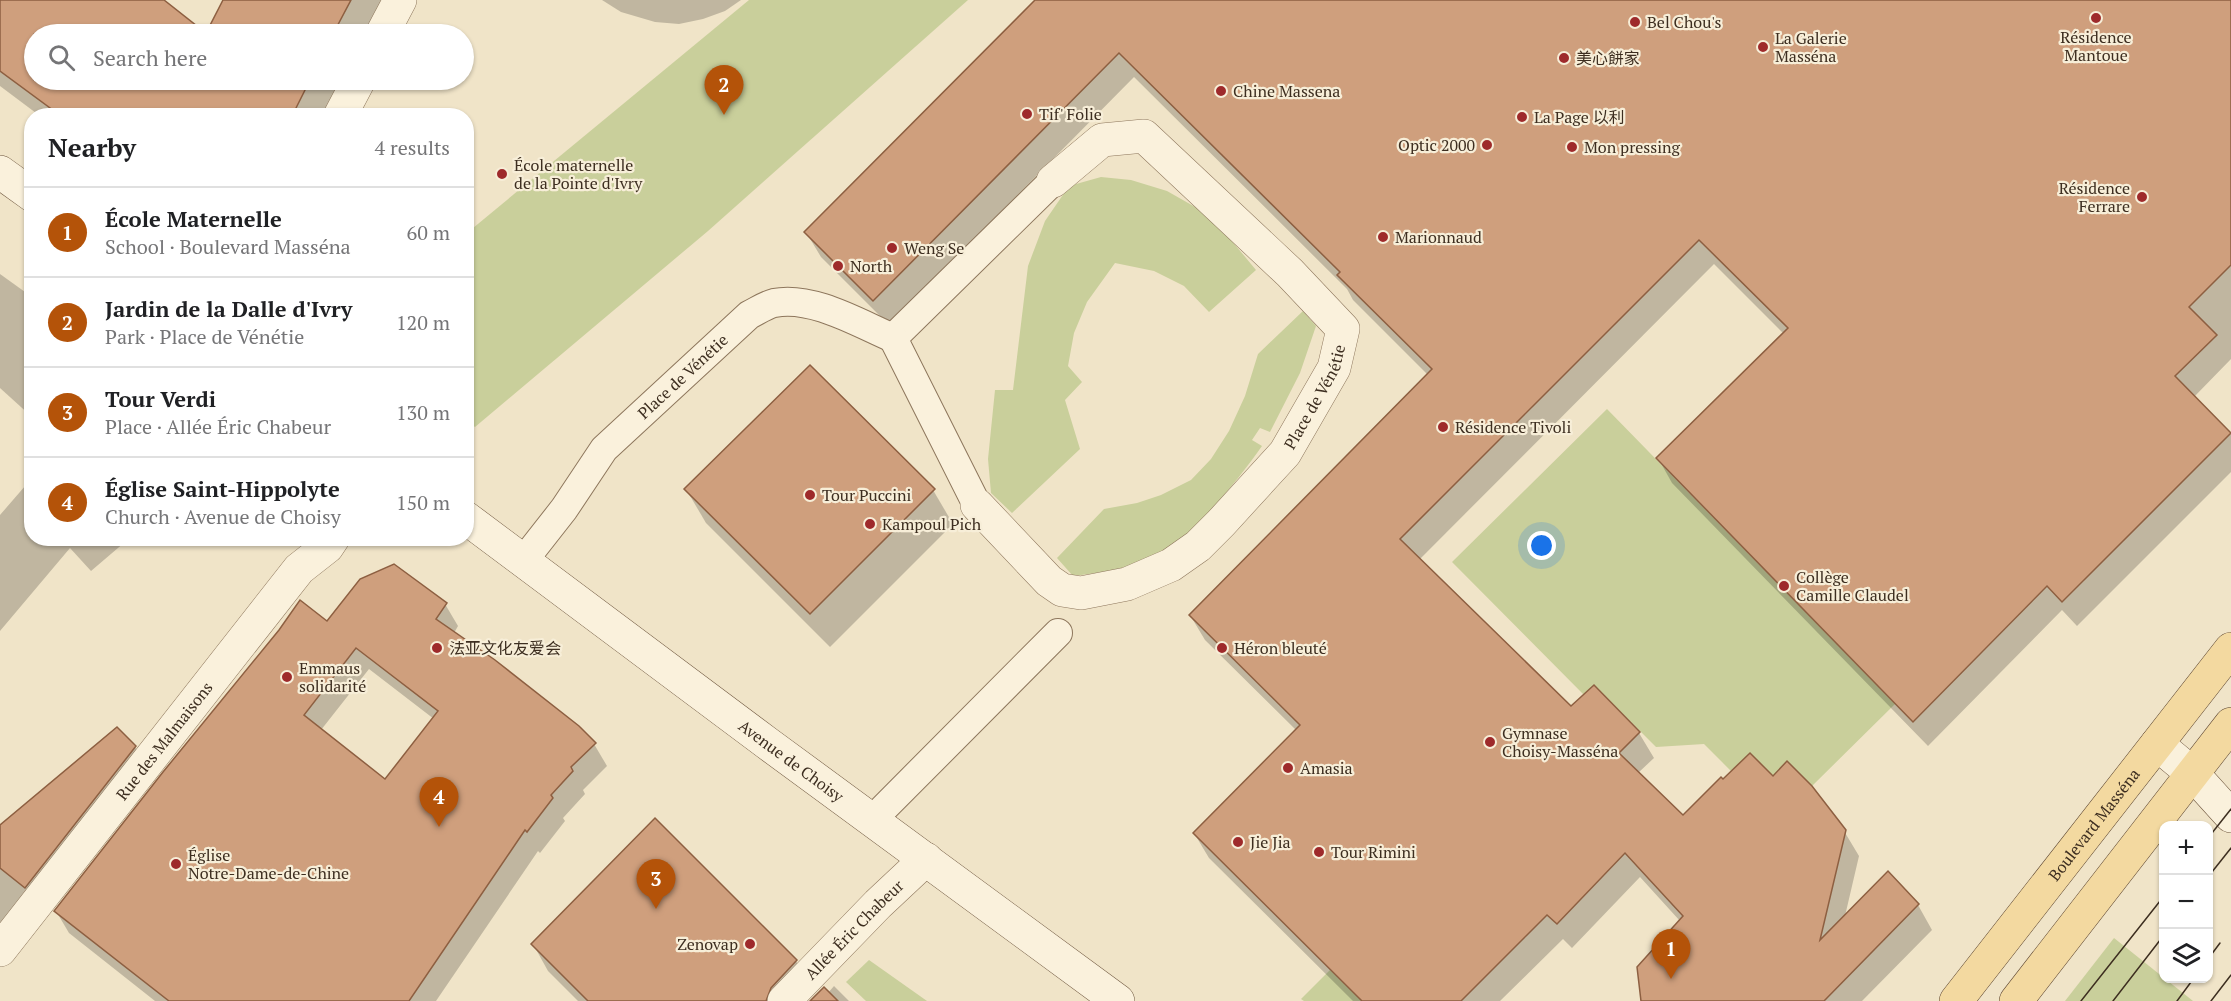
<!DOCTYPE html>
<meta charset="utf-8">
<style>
body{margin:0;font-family:"PT Serif","Noto Sans SC",serif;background:#f2f2f2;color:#202124}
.controls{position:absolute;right:18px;bottom:18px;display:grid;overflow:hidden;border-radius:12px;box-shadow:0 2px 4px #0004}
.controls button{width:54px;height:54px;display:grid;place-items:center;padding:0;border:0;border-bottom:2px solid #e0e0e0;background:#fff;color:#202124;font:30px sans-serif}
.you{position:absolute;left:1542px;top:546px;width:21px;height:21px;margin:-15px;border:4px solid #fff;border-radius:50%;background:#1a73e8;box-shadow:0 0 0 9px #1a73e833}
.badge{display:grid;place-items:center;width:39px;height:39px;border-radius:50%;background:#b45309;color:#fff;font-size:20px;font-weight:700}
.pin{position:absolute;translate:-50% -50px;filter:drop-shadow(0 2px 3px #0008)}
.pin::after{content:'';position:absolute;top:32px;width:21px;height:18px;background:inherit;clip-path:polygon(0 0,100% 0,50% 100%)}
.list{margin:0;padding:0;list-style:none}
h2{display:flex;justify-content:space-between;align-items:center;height:78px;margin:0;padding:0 24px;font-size:26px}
h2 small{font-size:20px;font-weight:400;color:#757577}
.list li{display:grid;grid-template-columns:39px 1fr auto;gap:18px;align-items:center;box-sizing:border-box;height:90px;padding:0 24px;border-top:2px solid #e0e0e0}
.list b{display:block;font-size:22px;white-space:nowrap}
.list p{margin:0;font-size:20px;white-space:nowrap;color:#757577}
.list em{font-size:20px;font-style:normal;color:#757577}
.icon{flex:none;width:33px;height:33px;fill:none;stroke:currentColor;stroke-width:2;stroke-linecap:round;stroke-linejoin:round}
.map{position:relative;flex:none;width:2231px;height:1001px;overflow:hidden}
.search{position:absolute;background:#fff;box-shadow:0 2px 4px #0004;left:24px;top:24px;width:450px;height:66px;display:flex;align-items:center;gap:15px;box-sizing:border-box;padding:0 21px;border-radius:33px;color:#757577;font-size:22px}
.panel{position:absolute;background:#fff;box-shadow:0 2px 4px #0004;left:24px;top:108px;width:450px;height:438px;border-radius:24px}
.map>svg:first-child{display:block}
.green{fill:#c9cf9b}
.shadow{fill:#0003;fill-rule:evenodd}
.building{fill:#cf9f7d;stroke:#8d5f41;stroke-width:1.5;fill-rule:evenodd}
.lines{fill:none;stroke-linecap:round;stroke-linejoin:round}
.service-casing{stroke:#8d765c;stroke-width:30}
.pedestrian-casing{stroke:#8d765c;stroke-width:34}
.minor-casing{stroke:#8d765c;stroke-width:34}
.secondary-casing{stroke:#6f573f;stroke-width:34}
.primary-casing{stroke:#5b4430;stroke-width:34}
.service{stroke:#faf1dc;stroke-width:28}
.pedestrian{stroke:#faf1dc;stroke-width:33}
.minor{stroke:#faf1dc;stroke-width:33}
.secondary{stroke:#faf1dc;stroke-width:33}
.primary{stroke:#f3d9a0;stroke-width:33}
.tram{stroke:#3d2e20;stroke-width:1.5}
.poi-dot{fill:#9e2a2b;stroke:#f7eed8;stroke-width:2}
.labels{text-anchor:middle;stroke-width:4.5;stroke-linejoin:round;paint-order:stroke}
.poi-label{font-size:16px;fill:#3d2e20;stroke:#f7eed8;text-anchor:start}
.street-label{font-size:16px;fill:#3d2e20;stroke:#f7eed8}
</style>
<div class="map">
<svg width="2231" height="1001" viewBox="0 0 2231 1001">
<rect width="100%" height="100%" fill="#f0e4c8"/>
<g class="green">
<polygon points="749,0 968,0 708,231 475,427 466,420 467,233"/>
<polygon points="1101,177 1131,180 1167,191 1211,216 1256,270 1209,312 1184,286 1154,271 1115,263 1087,302 1074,333 1068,366 1082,382 1065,400 1080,449 1012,513 991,493 988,459 995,390 1013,390 1028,266 1045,221 1069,186"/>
<path d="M1303,311l13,15 -16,47 -30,59 -10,-4 -8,12 10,6c-25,35 -72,96 -113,113 -24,10 -50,14 -76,17l-16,-18 47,-49 33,-6 24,-8 30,-15 20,-21 18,-28 16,-35 13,-42z"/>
<polygon points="1607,409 1895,704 1812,786 1787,762 1773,776 1750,753 1731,771 1704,744 1656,747 1594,685 1584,695 1452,562"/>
<polygon points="2114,938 2193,1001 2065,1001"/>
<polygon points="869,960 927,1001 866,1001 846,982"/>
<polygon points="1330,970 1362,1001 1304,1001 1301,999"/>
</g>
<g class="shadow">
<polygon points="0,0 150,0 172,8 206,34 34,34 34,80 343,80 324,116 40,116 0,86"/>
<polygon points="225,0 383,0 365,34 208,34"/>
<polygon points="602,0 741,0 725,11 703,19 679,24 655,22 621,12"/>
<polygon points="1038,0 2231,0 2231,359 2194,397 2231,434 2231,472 2077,626 2062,610 1928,746 1672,483 1658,458 1784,334 1714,264 1419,560 1571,708 1639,733 1654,758 1638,773 1683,817 1773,778 1844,831 1859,856 1845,916 1918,905 1932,930 1862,1001 1647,1001 1680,921 1640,877 1572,948 1563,939 1500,1001 1353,1001 1209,858 1194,833 1297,731 1205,640 1190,615 1428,375 1353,300 1347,289 1134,77 889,325 821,257 806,232"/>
<polygon points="0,274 32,297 32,417 0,388"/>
<polygon points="32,478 32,538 123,538 125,542 91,571 70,548 0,631 0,515"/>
<polygon points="686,489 933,490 953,524 830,647 706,523"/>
<path d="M445,604l13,22 -4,7 140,111 13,22 -24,24 2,4 -22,24 2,3 -25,32 -2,-2 -102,150h-281l-86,-68 -13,-22 271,-287zM369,669l65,50 -48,63 -65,-52z"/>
<polygon points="135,747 147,768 0,946 0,827"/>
<polygon points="655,820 796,961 812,988 800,1001 578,1001 548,971 533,944"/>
<polygon points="834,986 849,1001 812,1001 828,993"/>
</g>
<g class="building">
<polygon points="0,0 164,0 206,33 223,0 351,0 333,34 34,34 34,80 310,80 292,116 61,116 0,71"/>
<polygon points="1035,0 2231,0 2231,265 2189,307 2217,335 2175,376 2231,433 2062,602 2047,586 1913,722 1656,458 1788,328 1699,240 1400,539 1571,706 1594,685 1640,732 1619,753 1683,815 1721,777 1723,779 1750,753 1773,776 1787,761 1812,786 1846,830 1820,940 1888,871 1919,904 1824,1001 1641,1001 1637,967 1683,916 1625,853 1557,924 1547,915 1461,1001 1362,1001 1193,833 1300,725 1189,615 1432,369 1337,275 1340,272 1119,53 873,301 804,232"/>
<polygon points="810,365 935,489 810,614 684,489"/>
<path d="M394,564l53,39 -11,16 59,41 84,66 17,17 -25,24 2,4 -22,24 2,3 -26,34 -2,-2 -116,171h-240l-115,-90 109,-139 116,-142 21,-30 27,21 33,-42zM356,648l82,63 -53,68 -81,-64z"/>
<polygon points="117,727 136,746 25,888 0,868 0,825"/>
<polygon points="655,818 797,960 771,988 766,1001 588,1001 531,944"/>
<polygon points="824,987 838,1001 810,1001"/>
</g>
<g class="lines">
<g class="service-casing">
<g id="service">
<polyline points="977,505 893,338 1053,181"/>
<path id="s1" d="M524,560l40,-51 40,-60 145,-134c8,-4 17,-10 25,-12 38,-8 86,21 119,35"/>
<polyline points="873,819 1058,633"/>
</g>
</g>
<g class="pedestrian-casing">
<g id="pedestrian">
<path id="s2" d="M977,505l72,76 13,9 19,3 46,-9 44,-19 27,-19 23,-23 64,-70 49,-85 9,-39 -53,-56 -146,-137 -42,4 -49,41"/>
<path id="s3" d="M784,1001l94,-97 48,-45"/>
</g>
</g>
<g class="minor-casing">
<g id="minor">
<polyline points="382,34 400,0"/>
<polyline points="340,116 359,80"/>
<path id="s4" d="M0,950l299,-381 28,-22 6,-9"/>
</g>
</g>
<g class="secondary-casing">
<g id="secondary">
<polyline points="0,172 32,195"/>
<path id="s5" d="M466,518l301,225 351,258"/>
<polyline points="2157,744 2193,774 2231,816"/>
</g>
</g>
<g class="primary-casing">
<g id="primary">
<path id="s6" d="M1956,1001l275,-352"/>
<polyline points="2016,1001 2231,724"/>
</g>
</g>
<use href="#service" class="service"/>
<use href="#pedestrian" class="pedestrian"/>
<use href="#minor" class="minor"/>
<use href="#secondary" class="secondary"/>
<use href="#primary" class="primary"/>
<g class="tram">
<polyline points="2208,838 2231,809"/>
<polyline points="2208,877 2231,848"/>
<polyline points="2208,959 2220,943"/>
<polyline points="2081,1001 2164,896"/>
<polyline points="2113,1001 2164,935"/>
<polyline points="2177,1001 2194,978"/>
<polyline points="2211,1001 2231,975"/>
</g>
</g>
<g class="poi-dot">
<circle cx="2096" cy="18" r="6"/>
<circle cx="1635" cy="22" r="6"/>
<circle cx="1763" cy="47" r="6"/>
<circle cx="1564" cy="58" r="6"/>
<circle cx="1221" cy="91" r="6"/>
<circle cx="1027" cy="114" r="6"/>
<circle cx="1522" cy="117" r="6"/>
<circle cx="1487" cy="145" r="6"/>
<circle cx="1572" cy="147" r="6"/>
<circle cx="502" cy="174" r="6"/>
<circle cx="2142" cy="197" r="6"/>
<circle cx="1383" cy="237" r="6"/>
<circle cx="892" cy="248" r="6"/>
<circle cx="838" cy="266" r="6"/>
<circle cx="1443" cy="427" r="6"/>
<circle cx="810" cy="495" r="6"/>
<circle cx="870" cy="524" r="6"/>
<circle cx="1784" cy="586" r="6"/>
<circle cx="437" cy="648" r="6"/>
<circle cx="1222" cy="648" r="6"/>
<circle cx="287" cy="677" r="6"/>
<circle cx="1490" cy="742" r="6"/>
<circle cx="1288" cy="768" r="6"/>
<circle cx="1238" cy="842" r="6"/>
<circle cx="1319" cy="852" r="6"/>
<circle cx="176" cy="864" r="6"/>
<circle cx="750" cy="944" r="6"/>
</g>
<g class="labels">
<g class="poi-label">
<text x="1647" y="28">Bel Chou's</text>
<text x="2096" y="43" text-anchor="middle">Résidence<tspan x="2096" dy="18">Mantoue</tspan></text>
<text x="1775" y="44">La Galerie<tspan x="1775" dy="18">Masséna</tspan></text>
<text x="1576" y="64">美心餅家</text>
<text x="1233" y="97">Chine Massena</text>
<text x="1039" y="120">Tif' Folie</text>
<text x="1534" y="123">La Page 以利</text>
<text x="1475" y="151" text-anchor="end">Optic 2000</text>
<text x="1584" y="153">Mon pressing</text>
<text x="514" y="171">École maternelle<tspan x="514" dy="18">de la Pointe d'Ivry</tspan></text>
<text x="2130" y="194" text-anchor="end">Résidence<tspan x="2130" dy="18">Ferrare</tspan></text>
<text x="1395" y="243">Marionnaud</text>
<text x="904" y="254">Weng Se</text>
<text x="850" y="272">North</text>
<text x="1455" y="433">Résidence Tivoli</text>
<text x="822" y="501">Tour Puccini</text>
<text x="882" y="530">Kampoul Pich</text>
<text x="1796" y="583">Collège<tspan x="1796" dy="18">Camille Claudel</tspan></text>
<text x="449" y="654">法亚文化友爱会</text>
<text x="1234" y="654">Héron bleuté</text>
<text x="299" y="674">Emmaus<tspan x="299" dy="18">solidarité</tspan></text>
<text x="1502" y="739">Gymnase<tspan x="1502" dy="18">Choisy-Masséna</tspan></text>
<text x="1300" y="774">Amasia</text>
<text x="1250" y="848">Jie Jia</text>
<text x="1331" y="858">Tour Rimini</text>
<text x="188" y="861">Église<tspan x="188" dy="18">Notre-Dame-de-Chine</tspan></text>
<text x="738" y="950" text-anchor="end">Zenovap</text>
</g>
<g class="street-label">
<text dy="6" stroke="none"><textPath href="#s1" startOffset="244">Place de Vénétie</textPath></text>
<text dy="6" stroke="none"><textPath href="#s2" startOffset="459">Place de Vénétie</textPath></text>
<text dy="6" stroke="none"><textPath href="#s4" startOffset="266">Rue des Malmaisons</textPath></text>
<text dy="6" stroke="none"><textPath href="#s5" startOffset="406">Avenue de Choisy</textPath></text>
<text dy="6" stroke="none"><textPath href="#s6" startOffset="224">Boulevard Masséna</textPath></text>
<text dy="6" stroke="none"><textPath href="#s3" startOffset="100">Allée Éric Chabeur</textPath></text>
</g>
</g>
</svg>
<div class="controls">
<button>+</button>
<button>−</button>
<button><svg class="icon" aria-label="layers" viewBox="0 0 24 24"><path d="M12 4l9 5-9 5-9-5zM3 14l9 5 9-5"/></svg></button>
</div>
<div class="you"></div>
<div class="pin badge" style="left:1671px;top:979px">1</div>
<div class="pin badge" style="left:724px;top:115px">2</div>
<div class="pin badge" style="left:656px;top:909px">3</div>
<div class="pin badge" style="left:439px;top:827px">4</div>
<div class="search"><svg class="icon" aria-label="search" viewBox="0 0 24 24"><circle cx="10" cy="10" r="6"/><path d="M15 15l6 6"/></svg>Search here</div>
<section class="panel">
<h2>Nearby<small>4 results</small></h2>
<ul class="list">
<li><span class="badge">1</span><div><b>École Maternelle</b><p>School · Boulevard Masséna</p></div><em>60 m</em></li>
<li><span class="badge">2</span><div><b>Jardin de la Dalle d'Ivry</b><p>Park · Place de Vénétie</p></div><em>120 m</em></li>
<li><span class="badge">3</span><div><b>Tour Verdi</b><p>Place · Allée Éric Chabeur</p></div><em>130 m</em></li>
<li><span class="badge">4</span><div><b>Église Saint-Hippolyte</b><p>Church · Avenue de Choisy</p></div><em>150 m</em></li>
</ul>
</section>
</div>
